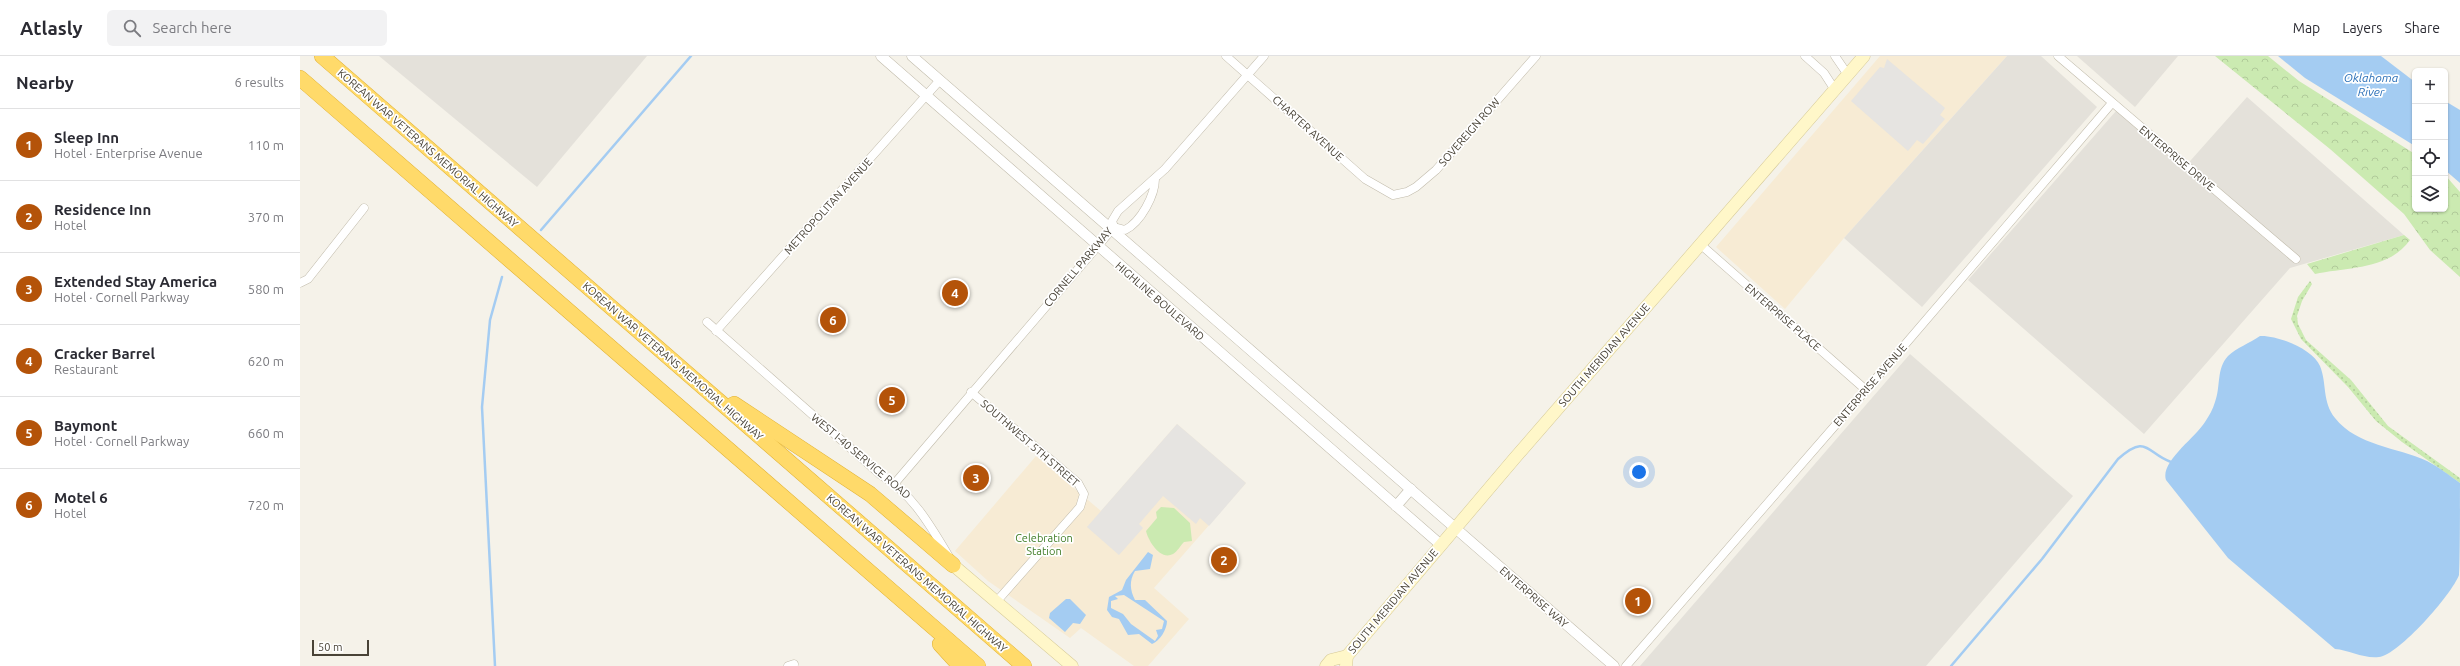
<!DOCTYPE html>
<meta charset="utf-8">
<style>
body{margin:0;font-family:Ubuntu,sans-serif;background:#f2f2f3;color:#2b2b33}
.controls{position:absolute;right:12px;top:12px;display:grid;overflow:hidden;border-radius:6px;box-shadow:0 1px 3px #0004}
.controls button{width:36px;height:36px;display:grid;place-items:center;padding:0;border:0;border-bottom:1px solid #e1e1e2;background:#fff;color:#2b2b33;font:20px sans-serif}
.scale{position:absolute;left:12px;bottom:10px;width:57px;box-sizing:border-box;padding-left:4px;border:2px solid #494337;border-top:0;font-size:11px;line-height:14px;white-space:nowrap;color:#494337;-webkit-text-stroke:3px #fff;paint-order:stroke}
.you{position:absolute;left:1339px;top:416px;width:14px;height:14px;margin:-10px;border:3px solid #fff;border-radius:50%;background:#1a73e8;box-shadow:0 0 0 6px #1a73e833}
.badge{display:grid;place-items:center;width:26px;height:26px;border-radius:50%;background:#b45309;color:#fff;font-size:13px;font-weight:700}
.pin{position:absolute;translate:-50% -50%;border:2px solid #fff;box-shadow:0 1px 4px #0006}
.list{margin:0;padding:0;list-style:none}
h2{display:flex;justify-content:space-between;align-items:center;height:52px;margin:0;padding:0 16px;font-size:17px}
h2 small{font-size:13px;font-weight:400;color:#7c7c81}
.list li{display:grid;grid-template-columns:26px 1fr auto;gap:12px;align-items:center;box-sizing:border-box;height:72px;padding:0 16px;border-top:1px solid #e1e1e2}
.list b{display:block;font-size:15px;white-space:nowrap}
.list p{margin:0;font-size:13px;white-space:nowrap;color:#7c7c81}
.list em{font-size:13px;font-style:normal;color:#7c7c81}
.icon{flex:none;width:22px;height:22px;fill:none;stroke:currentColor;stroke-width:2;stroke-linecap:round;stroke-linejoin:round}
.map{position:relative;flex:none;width:2160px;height:610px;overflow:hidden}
header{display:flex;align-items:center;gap:24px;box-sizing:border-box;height:56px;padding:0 20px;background:#fff;border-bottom:1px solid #e1e1e2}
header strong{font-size:19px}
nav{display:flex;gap:22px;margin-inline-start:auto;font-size:14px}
.search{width:280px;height:36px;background:#f2f2f3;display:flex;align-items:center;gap:10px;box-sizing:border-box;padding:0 14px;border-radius:6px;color:#7c7c81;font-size:15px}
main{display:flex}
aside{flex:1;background:#fff}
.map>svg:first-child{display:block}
.commercial{fill:#f7ebd4}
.industrial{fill:#e4e1da}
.grass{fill:url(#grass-dots)}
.forest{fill:url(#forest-crowns)}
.garden{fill:#cbeab1}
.parking{fill:#e6e4e1}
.water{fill:#a4ccf2;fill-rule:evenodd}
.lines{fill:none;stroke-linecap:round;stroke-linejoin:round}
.stream{stroke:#a4ccf2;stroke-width:2.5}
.minor-casing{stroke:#c1bbab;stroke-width:9}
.tertiary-casing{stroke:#c1bbab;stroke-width:11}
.secondary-casing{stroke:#d6ca98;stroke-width:13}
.motorway-casing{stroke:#e1b236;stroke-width:16}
.minor{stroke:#fff;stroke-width:8}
.tertiary{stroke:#fff;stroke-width:10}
.secondary{stroke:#fff7c9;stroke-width:12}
.motorway{stroke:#ffda6a;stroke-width:15}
.labels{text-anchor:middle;stroke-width:3.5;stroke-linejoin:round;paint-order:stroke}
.street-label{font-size:11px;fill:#494337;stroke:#fff}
.park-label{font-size:11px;fill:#417d28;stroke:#fff}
.water-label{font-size:12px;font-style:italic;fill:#2d71b8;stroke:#fff}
</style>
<header>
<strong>Atlasly</strong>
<div class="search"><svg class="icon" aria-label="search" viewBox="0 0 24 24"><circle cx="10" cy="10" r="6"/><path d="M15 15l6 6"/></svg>Search here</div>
<nav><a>Map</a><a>Layers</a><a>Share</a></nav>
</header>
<main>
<aside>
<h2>Nearby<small>6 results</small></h2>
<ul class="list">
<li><span class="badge">1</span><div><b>Sleep Inn</b><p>Hotel · Enterprise Avenue</p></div><em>110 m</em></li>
<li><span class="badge">2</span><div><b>Residence Inn</b><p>Hotel</p></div><em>370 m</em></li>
<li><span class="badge">3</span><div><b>Extended Stay America</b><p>Hotel · Cornell Parkway</p></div><em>580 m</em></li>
<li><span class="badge">4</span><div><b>Cracker Barrel</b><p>Restaurant</p></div><em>620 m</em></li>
<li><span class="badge">5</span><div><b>Baymont</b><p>Hotel · Cornell Parkway</p></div><em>660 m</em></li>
<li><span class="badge">6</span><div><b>Motel 6</b><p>Hotel</p></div><em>720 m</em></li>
</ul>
</aside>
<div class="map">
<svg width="2160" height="610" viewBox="0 0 2160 610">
<defs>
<pattern id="grass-dots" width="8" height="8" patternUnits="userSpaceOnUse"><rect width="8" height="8" fill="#cbeab1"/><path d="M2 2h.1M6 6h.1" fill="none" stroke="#b0ca99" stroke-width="1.8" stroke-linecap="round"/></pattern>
<pattern id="forest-crowns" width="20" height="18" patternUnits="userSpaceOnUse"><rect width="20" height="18" fill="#cbeab1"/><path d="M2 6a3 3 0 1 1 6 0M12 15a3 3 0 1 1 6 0" fill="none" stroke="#b0ca99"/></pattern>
</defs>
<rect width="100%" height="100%" fill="#f5f2e9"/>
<g class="commercial">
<polygon points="1580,0 1707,0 1544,182 1485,253 1416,191"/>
<polygon points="877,368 946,427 854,532 889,563 848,610 834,610 781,572 770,582 688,525 655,495 736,400 801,455"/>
</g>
<g class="industrial">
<polygon points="79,0 347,0 237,131"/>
<polygon points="1707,0 1741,0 1797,51 1622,251 1544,182"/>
<polygon points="1777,0 1878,0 1835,51"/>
<polygon points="1947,41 2104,179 1990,212 1844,378 1668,224 1816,55 1883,113"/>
<polygon points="1610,298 1773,440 1626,610 1340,610"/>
</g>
<polygon class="grass" points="2010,225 2012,228 2002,245 1997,260 1998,268 2006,284 2051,324 2088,370 2160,422 2160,427 2102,386 2076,365 2048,331 2001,283 1991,263 1998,241"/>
<g class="forest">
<polygon points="1915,0 1968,0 1999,25 2115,98 2115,153 2145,153 2145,119 2160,136 2160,221 2130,194 2104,158 2030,93"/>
<path d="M2104,179l6,5c-21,30 -63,27 -95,34l-8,-10z"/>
</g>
<path class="garden" d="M861,451l13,1 16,15 2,18 -8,1c-3,3 -7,10 -11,12 -13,7 -25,-14 -27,-23l11,-13 -1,-6z"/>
<g class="parking">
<polygon points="1587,3 1645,52 1640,59 1645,63 1623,88 1617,84 1608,95 1551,45 1580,11 1584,12"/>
<polygon points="877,368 946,427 909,470 900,462 896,468 863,440 839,468 843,472 819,499 787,471"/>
</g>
<g class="water">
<polygon points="1978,0 2081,0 2115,26 2115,90 2005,22"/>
<polygon points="2145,45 2160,54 2160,127 2145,114"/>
<path d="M1960,280c17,-1 53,13 60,30 7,17 2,36 15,52 22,28 62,29 92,43 12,6 23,15 33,22 0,16 0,82 -1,92 -7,19 -60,80 -80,82 -15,2 -30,-7 -44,-8l-107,-91 -62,-78c-6,-18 29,-42 39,-58 4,-6 8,-13 10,-20 6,-16 1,-33 13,-46 8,-8 22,-13 32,-20z"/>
<path d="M848,496l5,3 -3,14 -15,2c-6,10 -5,19 0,29h10l22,21c0,8 -7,20 -15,23l-13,-10 -11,1 -9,-16 -7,-2 -5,-7 2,-13 13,-7 4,-10zM824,539l40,26 -2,8 -6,1 2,6 -3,5 -24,-17 -8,-10 -12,-6v-7l7,-2 -3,-3z"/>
<polygon points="766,543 770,543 786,559 780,568 773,567 765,576 749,562 750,557"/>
</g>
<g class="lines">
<g class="stream">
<polyline points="241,174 391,0"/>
<polyline points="195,610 182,351 190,264 202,221"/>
<path d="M1651,610l91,-107 76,-100c29,-26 28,-6 53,3"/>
</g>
<g class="minor-casing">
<g id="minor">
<polyline points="926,0 1065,123 1093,139 1107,136 1116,131 1136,114 1236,0"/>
<polyline points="1505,0 1524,17 1535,34"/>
<polyline points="1535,0 1548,19"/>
<polyline points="1758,0 1996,203"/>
<polyline points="814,171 812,165 818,155 865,113 964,0"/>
<path d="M814,171l11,3c16,-8 30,-35 30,-51"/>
<polyline points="1400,188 1566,334"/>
<polyline points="0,227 8,223 64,152"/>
<path d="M407,266l174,153c31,19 48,48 67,80"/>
<polyline points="416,275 640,24"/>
<polyline points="671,336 778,427 784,438 780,451 697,545"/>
<polyline points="595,427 814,171"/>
<polyline points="488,610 494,608"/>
<polyline points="1326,610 1566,334 1812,47"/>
</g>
</g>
<g class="tertiary-casing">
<g id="tertiary">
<polyline points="581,0 1141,489"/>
<polyline points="612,0 1314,610"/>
<polyline points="1096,450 1111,433"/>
</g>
</g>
<g class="secondary-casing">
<g id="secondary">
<polyline points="653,509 772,610"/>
<polyline points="1026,610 1031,604 1047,600"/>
<polyline points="1046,610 1047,600 1214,403 1564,0"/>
</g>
</g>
<g class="motorway-casing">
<g id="motorway">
<polyline points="22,0 724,610"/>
<polyline points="0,22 678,610"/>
<polyline points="434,348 570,438 653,509"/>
<polyline points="640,588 660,610"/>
</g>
</g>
<use href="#minor" class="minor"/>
<use href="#tertiary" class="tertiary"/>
<use href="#secondary" class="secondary"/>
<use href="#motorway" class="motorway"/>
</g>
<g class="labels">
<g class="street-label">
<text transform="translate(1008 72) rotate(42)" y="4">CHARTER AVENUE</text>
<text transform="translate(1169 76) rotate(-49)" y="4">SOVEREIGN ROW</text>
<text transform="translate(128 92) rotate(41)" y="4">KOREAN WAR VETERANS MEMORIAL HIGHWAY</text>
<text transform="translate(1877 102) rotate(40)" y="4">ENTERPRISE DRIVE</text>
<text transform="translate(528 150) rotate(-48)" y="4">METROPOLITAN AVENUE</text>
<text transform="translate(778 211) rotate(-50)" y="4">CORNELL PARKWAY</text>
<text transform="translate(860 245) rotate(41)" y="4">HIGHLINE BOULEVARD</text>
<text transform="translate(1483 261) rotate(41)" y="4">ENTERPRISE PLACE</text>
<text transform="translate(1304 299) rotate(-49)" y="4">SOUTH MERIDIAN AVENUE</text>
<text transform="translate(373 305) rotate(41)" y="4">KOREAN WAR VETERANS MEMORIAL HIGHWAY</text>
<text transform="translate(1570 329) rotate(-49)" y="4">ENTERPRISE AVENUE</text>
<text transform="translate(730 387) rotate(41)" y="4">SOUTHWEST 5TH STREET</text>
<text transform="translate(561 400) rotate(40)" y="4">WEST I-40 SERVICE ROAD</text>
<text transform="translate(617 517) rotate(41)" y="4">KOREAN WAR VETERANS MEMORIAL HIGHWAY</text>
<text transform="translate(1234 541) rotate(41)" y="4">ENTERPRISE WAY</text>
<text transform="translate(1093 545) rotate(-50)" y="4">SOUTH MERIDIAN AVENUE</text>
</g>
<g class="park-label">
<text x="744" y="486">Celebration<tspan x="744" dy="13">Station</tspan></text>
</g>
<g class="water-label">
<text x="2071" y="26">Oklahoma<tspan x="2071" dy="14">River</tspan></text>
</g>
</g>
</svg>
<div class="controls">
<button>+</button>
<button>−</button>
<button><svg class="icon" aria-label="locate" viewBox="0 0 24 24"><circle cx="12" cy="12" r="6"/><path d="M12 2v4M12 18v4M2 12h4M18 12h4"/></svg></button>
<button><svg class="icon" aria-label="layers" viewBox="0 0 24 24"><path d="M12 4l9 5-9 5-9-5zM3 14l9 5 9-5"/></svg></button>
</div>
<div class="scale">50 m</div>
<div class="you"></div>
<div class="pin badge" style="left:1338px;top:545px">1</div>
<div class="pin badge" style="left:924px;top:504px">2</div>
<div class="pin badge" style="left:676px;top:422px">3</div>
<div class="pin badge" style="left:655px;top:237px">4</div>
<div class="pin badge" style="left:592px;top:344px">5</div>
<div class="pin badge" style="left:533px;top:264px">6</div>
</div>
</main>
